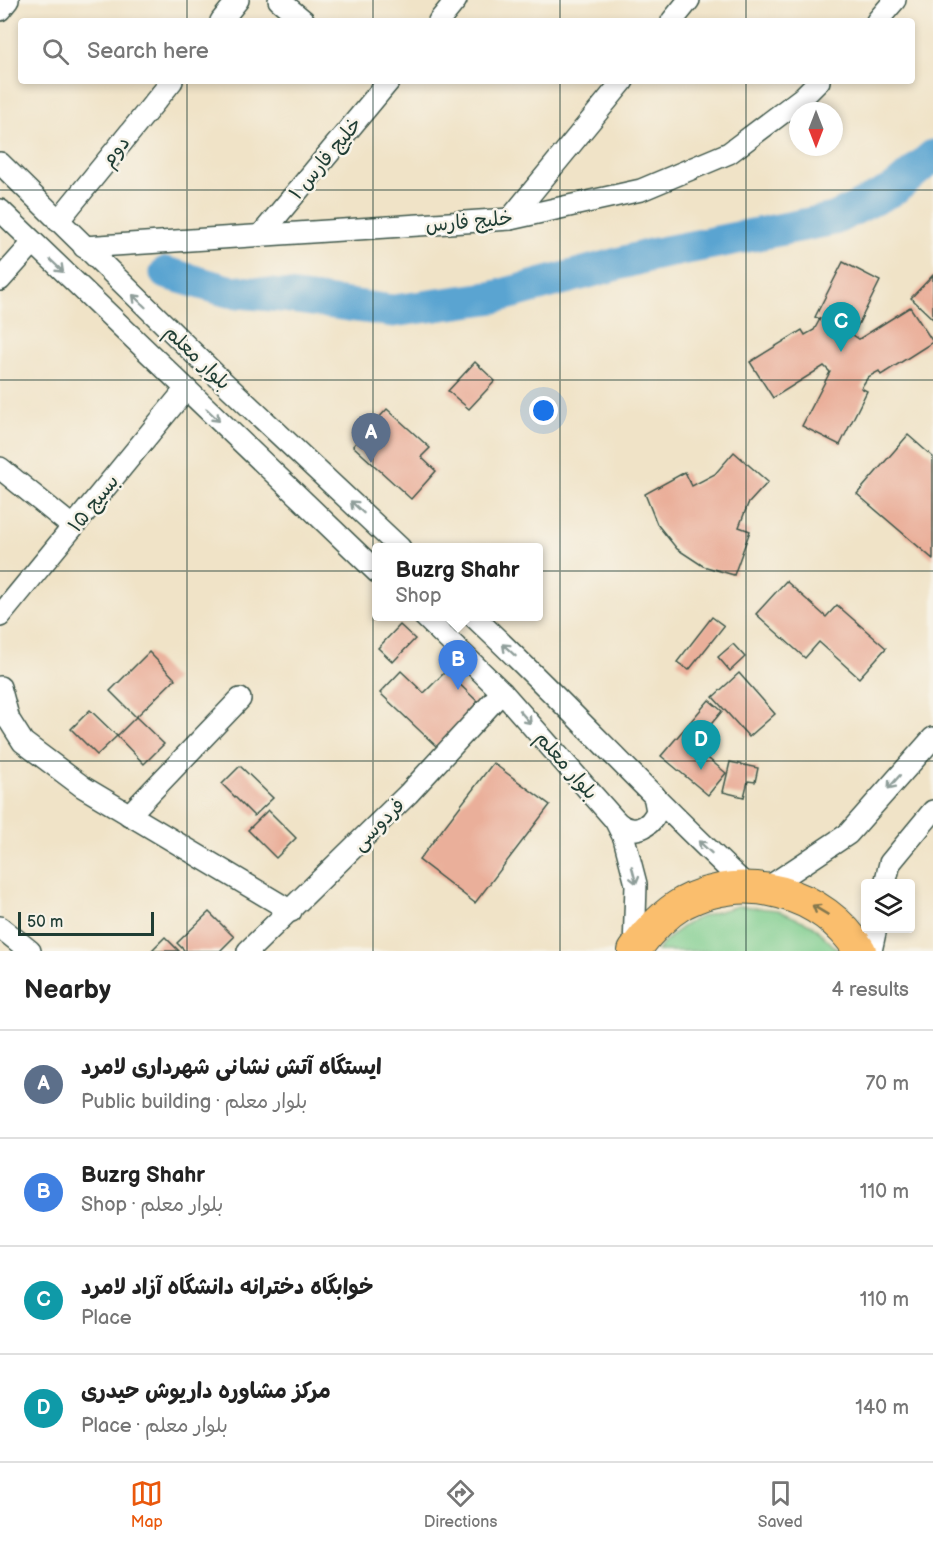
<!DOCTYPE html>
<meta charset="utf-8">
<style>
body{margin:0;font-family:"Balsamiq Sans","Playpen Sans Arabic",sans-serif;background:#f2f2f2;color:#222}
.controls{position:absolute;right:18px;bottom:18px;display:grid;overflow:hidden;border-radius:6px;box-shadow:0 3px 9px #0003}
.controls button{width:54px;height:54px;display:grid;place-items:center;padding:0;border:0;border-bottom:2px solid #e0e0e0;background:#fff;color:#222;font:30px sans-serif}
.compass{position:absolute;left:789px;top:102px;width:54px;height:54px;border-radius:50%;background:#fff;box-shadow:0 3px 9px #0003;rotate:180deg}
.scale{position:absolute;left:18px;bottom:15px;width:136px;box-sizing:border-box;padding-left:6px;border:3px solid #1f3d34;border-top:0;font-size:16px;line-height:21px;white-space:nowrap;color:#1f3d34;-webkit-text-stroke:4px #f7f3e8;paint-order:stroke}
.you{position:absolute;left:544px;top:411px;width:21px;height:21px;margin:-15px;border:4px solid #fff;border-radius:50%;background:#1a73e8;box-shadow:0 0 0 9px #1a73e833}
.badge{display:grid;place-items:center;width:39px;height:39px;border-radius:50%;background:#ea580c;color:#fff;font-size:20px;font-weight:700}
.pin{position:absolute;translate:-50% -50px;filter:drop-shadow(0 2px 3px #0008)}
.pin::after{content:'';position:absolute;top:32px;width:21px;height:18px;background:inherit;clip-path:polygon(0 0,100% 0,50% 100%)}
.popup{position:absolute;left:372px;top:543px;width:171px;height:78px;box-sizing:border-box;display:grid;place-content:center;border-radius:6px;background:#fff;filter:drop-shadow(0 2px 4px #0005);font-size:20px;white-space:nowrap;color:#767676}
.popup b{font-size:22px;color:#222}
.popup::after{content:'';position:absolute;left:50%;top:100%;margin-left:-12px;border:12px solid transparent;border-top-color:#fff}
.list{margin:0;padding:0;list-style:none}
h2{display:flex;justify-content:space-between;align-items:center;height:78px;margin:0;padding:0 24px;font-size:26px}
h2 small{font-size:20px;font-weight:400;color:#767676}
.list li{display:grid;grid-template-columns:39px 1fr auto;gap:18px;align-items:center;box-sizing:border-box;height:108px;padding:0 24px;border-top:2px solid #e0e0e0}
.list b{display:block;font-size:22px;white-space:nowrap}
.list p{margin:0;font-size:20px;white-space:nowrap;color:#767676}
.list em{font-size:20px;font-style:normal;color:#767676}
.icon{flex:none;width:33px;height:33px;fill:none;stroke:currentColor;stroke-width:2;stroke-linecap:round;stroke-linejoin:round}
.map{position:relative;flex:none;width:933px;height:951px;overflow:hidden}
.search{position:absolute;background:#fff;box-shadow:0 3px 9px #0003;left:18px;right:18px;top:18px;height:66px;display:flex;align-items:center;gap:15px;box-sizing:border-box;padding:0 21px;border-radius:6px;color:#767676;font-size:22px}
.sheet{height:510px;background:#fff}
nav{display:flex;justify-content:space-around;align-items:center;box-sizing:border-box;height:84px;border-top:2px solid #e0e0e0;background:#fff;font-size:16px;color:#767676}
nav a{display:grid;justify-items:center;gap:3px}
nav .on{color:#ea580c}
.map>svg:first-child{display:block}
.green{fill:#7ccc8c;stroke:#4e8460;stroke-width:1.5}
.lines{fill:none;stroke-linecap:round;stroke-linejoin:round}
.river{stroke:#5aa4d1;stroke-width:33}
.building{fill:#eaaf9a}
.minor-casing{stroke:#3e564a;stroke-width:24}
.highway-casing{stroke:#3e564a;stroke-width:34}
.minor{stroke:#fff;stroke-width:21}
.highway{stroke:#fabe6d;stroke-width:32}
.oneway{stroke:#8f9e9a}
.oneway2{stroke:#82774e}
.grid{fill:none;stroke:#1f3d34;stroke-width:1.5;stroke-opacity:0.55}
.labels{text-anchor:middle;stroke-width:5;stroke-linejoin:round;paint-order:stroke}
.street-label{font-size:20px;fill:#1f3d34;stroke:#f7f3e8}
</style>
<div class="map">
<svg width="933" height="951" viewBox="0 0 933 951">
<rect width="100%" height="100%" fill="#f7f3e8"/>
<filter id="ink" filterUnits="userSpaceOnUse"><feTurbulence type="fractalNoise" baseFrequency=".0167" numOctaves="2"/><feDisplacementMap in="SourceGraphic" scale="12" xChannelSelector="R" yChannelSelector="G"/><feConvolveMatrix kernelMatrix="1 2 1 2 8 2 1 2 1" color-interpolation-filters="sRGB"/></filter>
<filter id="wash" filterUnits="userSpaceOnUse"><feTurbulence type="fractalNoise" baseFrequency=".008" numOctaves="4" result="noise"/><feDisplacementMap in="SourceGraphic" scale="24" xChannelSelector="R" yChannelSelector="G"/><feGaussianBlur stdDeviation="1.35" result="paint"/><feColorMatrix in="noise" values="0 0 0 0 0 0 0 0 0 0 0 0 0 0 0 0 0 1.4 0 .05"/><feComposite in="paint" operator="in"/></filter>
<g filter="url(#wash)">
<rect width="100%" height="100%" fill="#f0e3c7"/>
<path class="green" d="M739,906l38,4 35,15 27,26h-182c25,-31 45,-36 82,-45z"/>
<g class="lines">
<polyline class="river" points="166,273 228,291 282,296 393,311 495,297 651,255 834,219 896,188 933,156"/>
</g>
<g id="blocks">
<g class="building">
<polygon points="843,262 880,281 853,335 859,339 910,307 933,342 881,375 879,371 868,377 861,388 867,391 840,445 802,426 830,372 824,366 773,398 750,362 802,330 805,335 814,330 820,319 815,317"/>
<polygon points="933,275 933,319 911,298"/>
<polygon points="475,362 495,381 469,409 448,391"/>
<polygon points="387,409 430,448 421,457 436,471 411,499 353,446"/>
<polygon points="908,435 933,457 933,559 857,494"/>
<polygon points="734,452 768,482 748,504 739,527 750,531 734,575 703,566 677,549 657,524 645,494 685,472 692,486 715,474"/>
<polygon points="786,581 826,617 837,605 886,648 859,678 819,642 805,658 756,614"/>
<polygon points="712,617 724,626 689,670 677,662"/>
<polygon points="400,625 415,639 393,662 378,648"/>
<polygon points="733,644 745,657 730,671 718,657"/>
<polygon points="149,652 175,679 136,717 110,691"/>
<polygon points="401,671 424,693 446,671 479,703 437,747 380,693"/>
<polygon points="739,673 775,714 749,737 713,697"/>
<polygon points="709,700 722,711 693,746 726,773 708,795 661,756"/>
<polygon points="90,710 117,736 97,755 71,729"/>
<polygon points="136,717 164,744 144,764 117,736"/>
<polygon points="730,762 758,768 755,782 748,781 744,797 723,792"/>
<polygon points="493,763 550,805 475,903 419,860"/>
<polygon points="240,766 273,798 254,816 222,784"/>
<polygon points="268,810 296,838 276,858 248,830"/>
<polygon points="209,912 234,937 220,951 185,951 177,943"/>
<polygon points="165,937 179,951 151,951"/>
</g>
</g>
</g>
<g filter="url(#ink)">
<use href="#blocks" fill-opacity="0" stroke="#3e564a" stroke-width="1.5"/>
<g class="lines">
<g class="minor-casing">
<g id="minor">
<polyline points="279,0 304,21"/>
<polyline points="0,10 8,0"/>
<polyline points="221,21 238,0"/>
<polyline points="439,21 456,0"/>
<polyline points="672,21 689,0"/>
<polyline points="877,21 895,0"/>
<polyline points="0,163 217,376 400,548"/>
<polyline points="0,210 377,572"/>
<polyline points="510,219 623,81"/>
<polyline points="58,221 172,81"/>
<polyline points="261,235 389,81"/>
<polyline points="84,247 510,219 641,190 729,153 802,98 819,81"/>
<polyline points="0,280 33,243"/>
<polyline points="0,468 73,527"/>
<polyline points="0,616 186,389"/>
<polyline points="424,616 502,692 615,820 624,838 636,884 634,950"/>
<path d="M473,616c94,88 181,184 275,271"/>
<polyline points="0,687 9,720 23,742 83,787 291,911"/>
<polyline points="129,815 240,699"/>
<path d="M615,820c15,16 34,10 42,-9l-3,-16"/>
<polyline points="885,884 890,863 933,811"/>
<polyline points="767,888 848,834 933,738"/>
<polyline points="0,927 30,951"/>
<polyline points="248,951 408,794 502,692"/>
<polyline points="871,951 876,928"/>
</g>
</g>
<g class="highway-casing">
<path id="highway" d="M634,951c13,-18 29,-36 49,-48 62,-33 141,-11 177,48"/>
</g>
<use href="#minor" class="minor"/>
<use href="#highway" class="highway"/>
</g>
<defs><path id="oneway-shaft" d="M-6 0H5M1.5-3L5.5 0L1.5 3" fill="none" stroke-width="1.6" stroke-linecap="round" stroke-linejoin="round" transform="scale(1.5)"/></defs>
<g class="oneway">
<use href="#oneway-shaft" transform="translate(57 266) rotate(44)"/>
<use href="#oneway-shaft" transform="translate(139 301) rotate(-136)"/>
<use href="#oneway-shaft" transform="translate(213 415) rotate(44)"/>
<use href="#oneway-shaft" transform="translate(357 507) rotate(-137)"/>
<use href="#oneway-shaft" transform="translate(509 650) rotate(-137)"/>
<use href="#oneway-shaft" transform="translate(525 717) rotate(48)"/>
<use href="#oneway-shaft" transform="translate(894 782) rotate(131)"/>
<use href="#oneway-shaft" transform="translate(705 847) rotate(-137)"/>
<use href="#oneway-shaft" transform="translate(634 875) rotate(75)"/>
</g>
<use class="oneway2" href="#oneway-shaft" transform="translate(820 910) rotate(-149)"/>
</g>
<path class="grid" d="M187,0v21M373,0v21M560,0v21M746,0v21M187,81v870M373,81v870M560,81v870M746,81v870M0,190h933M0,380h933M0,571h933M0,761h933"/>
<g class="labels">
<g class="street-label">
<text transform="translate(115 151) rotate(-51)" y="7">دوم</text>
<text transform="translate(325 158) rotate(-50)" y="7">خلیج فارس ۱</text>
<text transform="translate(469 221) rotate(-5)" y="7">خلیج فارس</text>
<text transform="translate(198 357) rotate(44)" y="7">بلوار معلم</text>
<text transform="translate(93 503) rotate(-51)" y="7">بسیج ۱۵</text>
<text transform="translate(567 765) rotate(49)" y="7">بلوار معلم</text>
<text transform="translate(378 824) rotate(-45)" y="7">فردوسی</text>
</g>
</g>
</svg>
<div class="controls">
<button><svg class="icon" aria-label="layers" viewBox="0 0 24 24"><path d="M12 4l9 5-9 5-9-5zM3 14l9 5 9-5"/></svg></button>
</div>
<svg class="compass" viewBox="-18 -18 36 36"><path d="M0-13l5 13h-10z" fill="#e53935"/><path d="M0 13l5-13h-10z" fill="#767676"/></svg>
<div class="scale">50 m</div>
<div class="you"></div>
<div class="pin badge" style="left:371px;top:463px;background:#5c6f8a">A</div>
<div class="pin badge" style="left:458px;top:690px;background:#3f7fe0">B</div>
<div class="popup"><b>Buzrg Shahr</b>Shop</div>
<div class="pin badge" style="left:841px;top:352px;background:#0f9aa8">C</div>
<div class="pin badge" style="left:701px;top:770px;background:#0f9aa8">D</div>
<div class="search"><svg class="icon" aria-label="search" viewBox="0 0 24 24"><circle cx="10" cy="10" r="6"/><path d="M15 15l6 6"/></svg>Search here</div>
</div>
<section class="sheet">
<h2>Nearby<small>4 results</small></h2>
<ul class="list">
<li><span class="badge" style="background:#5c6f8a">A</span><div><b>ایستگاه آتش نشانی شهرداری لامرد</b><p>Public building · بلوار معلم</p></div><em>70 m</em></li>
<li><span class="badge" style="background:#3f7fe0">B</span><div><b>Buzrg Shahr</b><p>Shop · بلوار معلم</p></div><em>110 m</em></li>
<li><span class="badge" style="background:#0f9aa8">C</span><div><b>خوابگاه دخترانه دانشگاه آزاد لامرد</b><p>Place</p></div><em>110 m</em></li>
<li><span class="badge" style="background:#0f9aa8">D</span><div><b>مرکز مشاوره داریوش حیدری</b><p>Place · بلوار معلم</p></div><em>140 m</em></li>
</ul>
</section>
<nav>
<a class="on"><svg class="icon" aria-label="map" viewBox="0 0 24 24"><path d="M3 6l6-2 6 2 6-2v14l-6 2-6-2-6 2zM9 4v14M15 6v14"/></svg>Map</a>
<a><svg class="icon" aria-label="directions" viewBox="0 0 24 24"><path d="M12 3l9 9-9 9-9-9zM9 14v-3h6M13 9l2 2-2 2"/></svg>Directions</a>
<a><svg class="icon" aria-label="saved" viewBox="0 0 24 24"><path d="M7 4h10v16l-5-4-5 4z"/></svg>Saved</a>
</nav>
